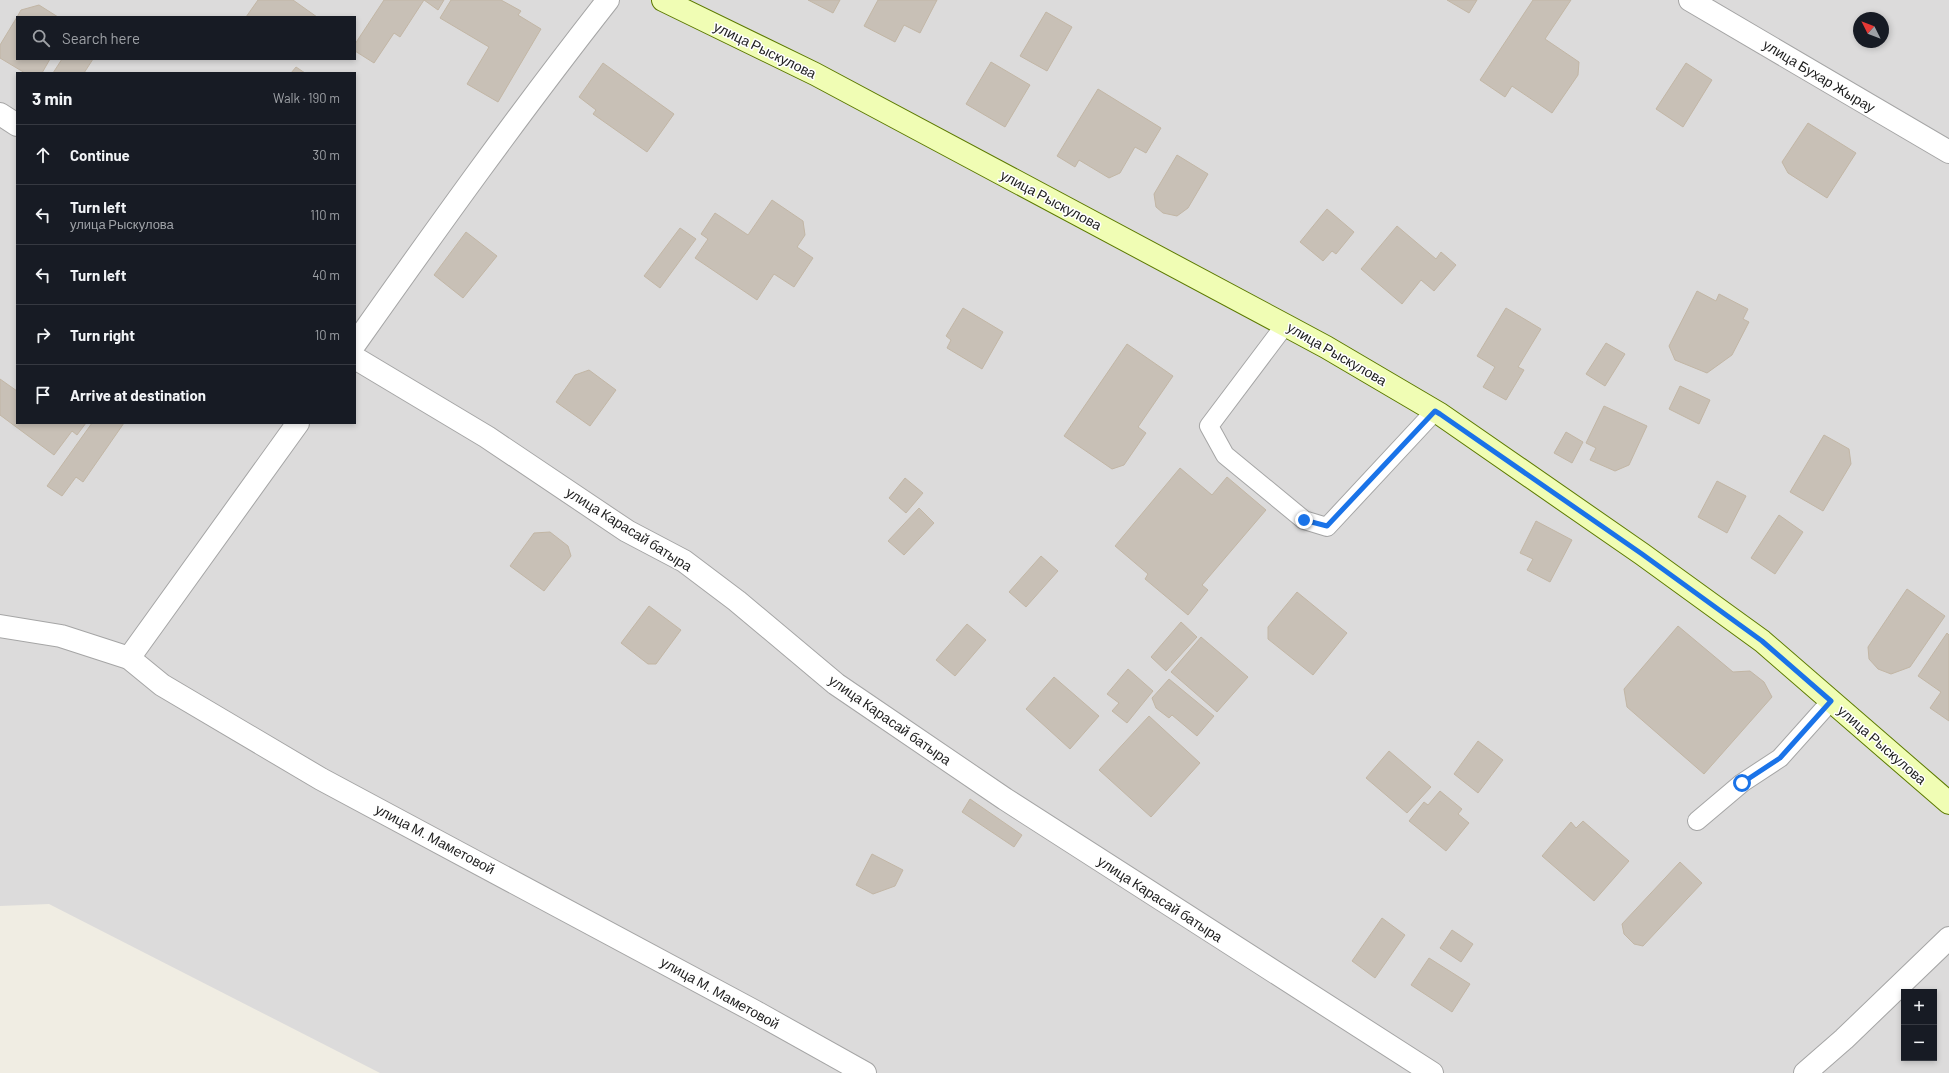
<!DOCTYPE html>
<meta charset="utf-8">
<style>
body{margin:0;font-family:Barlow,sans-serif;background:#242831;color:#f1f3f6}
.controls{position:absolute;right:12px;bottom:12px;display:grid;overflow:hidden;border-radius:0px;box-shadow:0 2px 6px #0003}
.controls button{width:36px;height:36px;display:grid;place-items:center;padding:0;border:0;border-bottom:1px solid #363941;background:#171b24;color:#f1f3f6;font:20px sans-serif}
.compass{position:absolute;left:1853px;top:12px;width:36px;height:36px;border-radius:50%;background:#171b24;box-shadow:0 2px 6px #0003;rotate:312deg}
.stop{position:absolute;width:12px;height:12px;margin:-9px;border:3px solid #1a73e8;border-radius:50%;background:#fff}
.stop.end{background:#1a73e8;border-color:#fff;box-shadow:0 1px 4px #0008}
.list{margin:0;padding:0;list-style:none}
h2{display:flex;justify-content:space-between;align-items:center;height:52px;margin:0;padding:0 16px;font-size:17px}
h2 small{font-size:13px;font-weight:400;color:#9ea1a6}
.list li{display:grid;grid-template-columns:26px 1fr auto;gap:12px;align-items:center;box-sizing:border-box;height:60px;padding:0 16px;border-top:1px solid #363941}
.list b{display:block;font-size:15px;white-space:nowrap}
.list p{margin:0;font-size:13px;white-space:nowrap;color:#9ea1a6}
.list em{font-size:13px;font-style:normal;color:#9ea1a6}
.icon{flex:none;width:22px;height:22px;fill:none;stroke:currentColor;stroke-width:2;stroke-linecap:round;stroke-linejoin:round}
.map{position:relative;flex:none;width:1949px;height:1073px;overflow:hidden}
.search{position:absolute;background:#171b24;box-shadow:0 2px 6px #0003;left:16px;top:16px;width:340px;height:44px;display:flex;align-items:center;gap:10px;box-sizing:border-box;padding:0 14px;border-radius:0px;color:#9ea1a6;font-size:15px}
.panel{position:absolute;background:#171b24;box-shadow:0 2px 6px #0003;left:16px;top:72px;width:340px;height:352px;border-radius:0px}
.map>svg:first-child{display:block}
.residential{fill:#dcdbdb;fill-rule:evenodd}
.building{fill:#c8c0b6;stroke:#c2b6a5}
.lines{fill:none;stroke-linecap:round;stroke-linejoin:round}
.lane-casing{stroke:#a5a5a5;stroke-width:20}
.street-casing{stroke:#a5a5a5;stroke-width:24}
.secondary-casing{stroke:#5c7a00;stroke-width:24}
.lane{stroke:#fff;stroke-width:18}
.street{stroke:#fff;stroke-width:22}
.secondary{stroke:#f0fdb4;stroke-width:22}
.route{stroke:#1a73e8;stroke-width:5}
.labels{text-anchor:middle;stroke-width:3;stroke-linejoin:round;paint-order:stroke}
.street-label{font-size:14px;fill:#1e1e1e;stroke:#fff}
</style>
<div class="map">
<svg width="1949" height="1073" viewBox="0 0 1949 1073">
<rect width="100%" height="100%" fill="#f0ede3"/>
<path class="residential" d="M0,0h1949v1073h-1569l-331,-169 -49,2zM17,17h338v42h-338zM1859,18h24v24h-24zM17,73h338v350h-338zM1904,992h30v66h-30z"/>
<g class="building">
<polygon points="258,0 293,0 317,17 246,17"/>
<polygon points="384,0 444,0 438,10 424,0 400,37 394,33 374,63 355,51 355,44"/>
<polygon points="451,0 501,0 521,11 518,15 541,29 498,102 467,84 489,47 440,18"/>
<polygon points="808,0 840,0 833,13"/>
<polygon points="878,0 937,0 920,33 904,25 895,42 864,26"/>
<polygon points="1447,0 1477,0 1469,13"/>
<polygon points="1533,0 1571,0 1545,39 1579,62 1578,75 1552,113 1512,86 1505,97 1480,80"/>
<polygon points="39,5 58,17 17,17 21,10"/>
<polygon points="1046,12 1072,27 1047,71 1020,56"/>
<polygon points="17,17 17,59 50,59 42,73 25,73 0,58 0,45"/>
<polygon points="62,59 93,59 84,73 53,73"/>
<polygon points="991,62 1030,85 1005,127 966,104"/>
<polygon points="603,63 674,114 647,152 593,114 596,110 579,97"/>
<polygon points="1686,63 1712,80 1683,127 1656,109"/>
<polygon points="296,67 305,73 291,73"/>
<polygon points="1098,89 1161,128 1146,153 1135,147 1120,173 1109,178 1079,160 1075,167 1057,156"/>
<polygon points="1808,123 1856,153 1827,198 1788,173 1782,162"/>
<polygon points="1177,155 1208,174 1188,208 1177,216 1163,213 1156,207 1154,194"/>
<polygon points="772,200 803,221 805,235 797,247 813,258 794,287 774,274 757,300 695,258 708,239 701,234 715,213 748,235"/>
<polygon points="1327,209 1354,232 1336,254 1332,251 1323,261 1300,242"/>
<polygon points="1397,226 1436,259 1441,252 1456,265 1434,291 1421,280 1402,304 1361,269"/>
<polygon points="680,228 696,239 660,288 644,276"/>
<polygon points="466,232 497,256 463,298 434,275"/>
<polygon points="1697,291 1716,301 1719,294 1748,309 1743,319 1749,322 1732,355 1707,373 1675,360 1669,346"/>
<polygon points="963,308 1003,332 982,369 947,348 951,340 946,336"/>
<polygon points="1506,308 1541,329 1518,367 1524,370 1506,400 1483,387 1495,367 1477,356"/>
<polygon points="1606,343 1625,354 1605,386 1586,374"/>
<polygon points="1127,344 1173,376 1138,427 1146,433 1124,465 1112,469 1064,436"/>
<polygon points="589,370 616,390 590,426 556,402 575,375"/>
<polygon points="0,379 17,391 17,423 86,423 77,435 72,431 54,455 0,415"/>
<polygon points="1680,386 1710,400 1699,424 1669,409"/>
<polygon points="1604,406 1647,426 1629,465 1615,471 1590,460 1596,448 1586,443"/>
<polygon points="92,423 124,423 83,482 76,477 62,496 47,486"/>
<polygon points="1566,432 1583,442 1572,463 1554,453"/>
<polygon points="1824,435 1849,449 1851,464 1823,511 1790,492"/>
<polygon points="1180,468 1212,495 1227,477 1266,510 1202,585 1208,590 1188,615 1145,579 1148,574 1115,546"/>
<polygon points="905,478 923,493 906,513 889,498"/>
<polygon points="1717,481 1746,496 1727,533 1698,517"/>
<polygon points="919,508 934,523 904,555 888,541"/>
<polygon points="1779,515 1803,532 1775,574 1751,558"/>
<polygon points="1536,521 1572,540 1550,582 1527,570 1533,559 1520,553"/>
<polygon points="550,532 568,546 571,556 544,591 510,566 534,533"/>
<polygon points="1041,556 1058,571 1026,607 1009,592"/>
<polygon points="1907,589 1945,616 1910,667 1891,674 1878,669 1869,659 1868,647"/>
<polygon points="1297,592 1347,633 1313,675 1268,639 1268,627"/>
<polygon points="649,606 681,630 656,664 648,664 621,643"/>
<polygon points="1181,622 1197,637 1166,671 1151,657"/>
<polygon points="967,624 986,640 955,676 936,660"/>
<polygon points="1678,626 1733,672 1750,671 1764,682 1772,697 1704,774 1627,707 1624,689"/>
<polygon points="1947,633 1949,635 1949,721 1930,708 1941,692 1918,676"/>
<polygon points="1201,637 1248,677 1217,712 1171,672"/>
<polygon points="1128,669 1153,691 1127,723 1112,711 1119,703 1107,694"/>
<polygon points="1054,677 1099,716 1070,749 1026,709"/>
<polygon points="1169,679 1214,716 1197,736 1172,715 1169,718 1156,708 1152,698"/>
<polygon points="1149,716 1200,763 1151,817 1099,770"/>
<polygon points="1478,741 1503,760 1478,793 1454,774"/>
<polygon points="1389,751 1431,787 1407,813 1366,778"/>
<polygon points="1440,791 1462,809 1458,814 1469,823 1446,851 1409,821 1424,802 1428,805"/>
<polygon points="970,799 1022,835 1014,847 962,812"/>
<polygon points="1583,821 1629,861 1594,901 1542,856 1571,822 1576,828"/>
<polygon points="872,854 903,870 895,886 873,894 856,885"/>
<polygon points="1680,862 1702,883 1643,946 1634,944 1624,934 1622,924"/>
<polygon points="1382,918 1405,935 1375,978 1352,961"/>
<polygon points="1452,930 1473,944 1461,962 1440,948"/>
<polygon points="1429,958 1470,984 1452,1012 1411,985"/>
</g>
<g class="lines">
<g class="lane-casing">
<g id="lane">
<polyline points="1285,325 1209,426 1225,455 1304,520 1327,527 1435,411"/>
<polyline points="1697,821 1742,783 1780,758 1831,701"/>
</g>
</g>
<g class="street-casing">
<g id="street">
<polyline points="1690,0 1949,152"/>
<polyline points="0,114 17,125"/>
<path d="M355,344c82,-116 165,-232 253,-344"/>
<polyline points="355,358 487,437 627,531 684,561 737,601 836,684 1005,799 1432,1073"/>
<polyline points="0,626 61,636 129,658 162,685 321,779 754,1011 865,1073"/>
<polyline points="129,658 298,423"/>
<polyline points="1805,1073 1844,1039 1949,938"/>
</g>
</g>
<g class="secondary-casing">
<polyline id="secondary" points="663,0 815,74 1285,325 1326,347 1440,414 1642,554 1762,641 1949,803"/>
</g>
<use href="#lane" class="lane"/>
<use href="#street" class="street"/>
<use href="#secondary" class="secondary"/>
</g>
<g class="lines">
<polyline class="route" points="1304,520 1327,526 1435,411 1440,414 1642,554 1762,641 1831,701 1780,758 1742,783"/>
</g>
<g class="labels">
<g class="street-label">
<text transform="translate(765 50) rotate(26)" y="5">улица Рыскулова</text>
<text transform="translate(1819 76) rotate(31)" y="5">улица Бухар Жырау</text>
<text transform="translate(1051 200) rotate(28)" y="5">улица Рыскулова</text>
<text transform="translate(1337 354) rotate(30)" y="5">улица Рыскулова</text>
<text transform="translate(629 529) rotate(32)" y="5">улица Карасай батыра</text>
<text transform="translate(890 720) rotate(35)" y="5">улица Карасай батыра</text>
<text transform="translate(1882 745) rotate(41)" y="5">улица Рыскулова</text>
<text transform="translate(435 839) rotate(28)" y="5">улица М. Маметовой</text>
<text transform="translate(1160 899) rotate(33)" y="5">улица Карасай батыра</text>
<text transform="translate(720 993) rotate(29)" y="5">улица М. Маметовой</text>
</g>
</g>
</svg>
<div class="controls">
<button>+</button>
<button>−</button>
</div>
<svg class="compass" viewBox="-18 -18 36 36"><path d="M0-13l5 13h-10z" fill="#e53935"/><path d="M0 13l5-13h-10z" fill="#9ea1a6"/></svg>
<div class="stop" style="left:1742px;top:783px"></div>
<div class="stop end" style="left:1304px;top:520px"></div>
<div class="search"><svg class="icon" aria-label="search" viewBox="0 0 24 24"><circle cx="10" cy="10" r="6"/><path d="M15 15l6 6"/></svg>Search here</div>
<section class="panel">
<h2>3 min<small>Walk · 190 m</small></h2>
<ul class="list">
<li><svg class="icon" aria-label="ahead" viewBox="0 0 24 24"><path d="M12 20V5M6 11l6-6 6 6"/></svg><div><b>Continue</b></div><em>30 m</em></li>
<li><svg class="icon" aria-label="left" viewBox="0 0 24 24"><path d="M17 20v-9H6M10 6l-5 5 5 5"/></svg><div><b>Turn left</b><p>улица Рыскулова</p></div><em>110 m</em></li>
<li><svg class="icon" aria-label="left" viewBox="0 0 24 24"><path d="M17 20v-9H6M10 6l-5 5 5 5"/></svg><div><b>Turn left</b></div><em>40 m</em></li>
<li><svg class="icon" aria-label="right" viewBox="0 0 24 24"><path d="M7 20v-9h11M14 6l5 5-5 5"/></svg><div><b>Turn right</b></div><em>10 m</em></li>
<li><svg class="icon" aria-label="arrive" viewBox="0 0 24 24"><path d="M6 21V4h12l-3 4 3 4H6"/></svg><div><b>Arrive at destination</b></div></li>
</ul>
</section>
</div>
